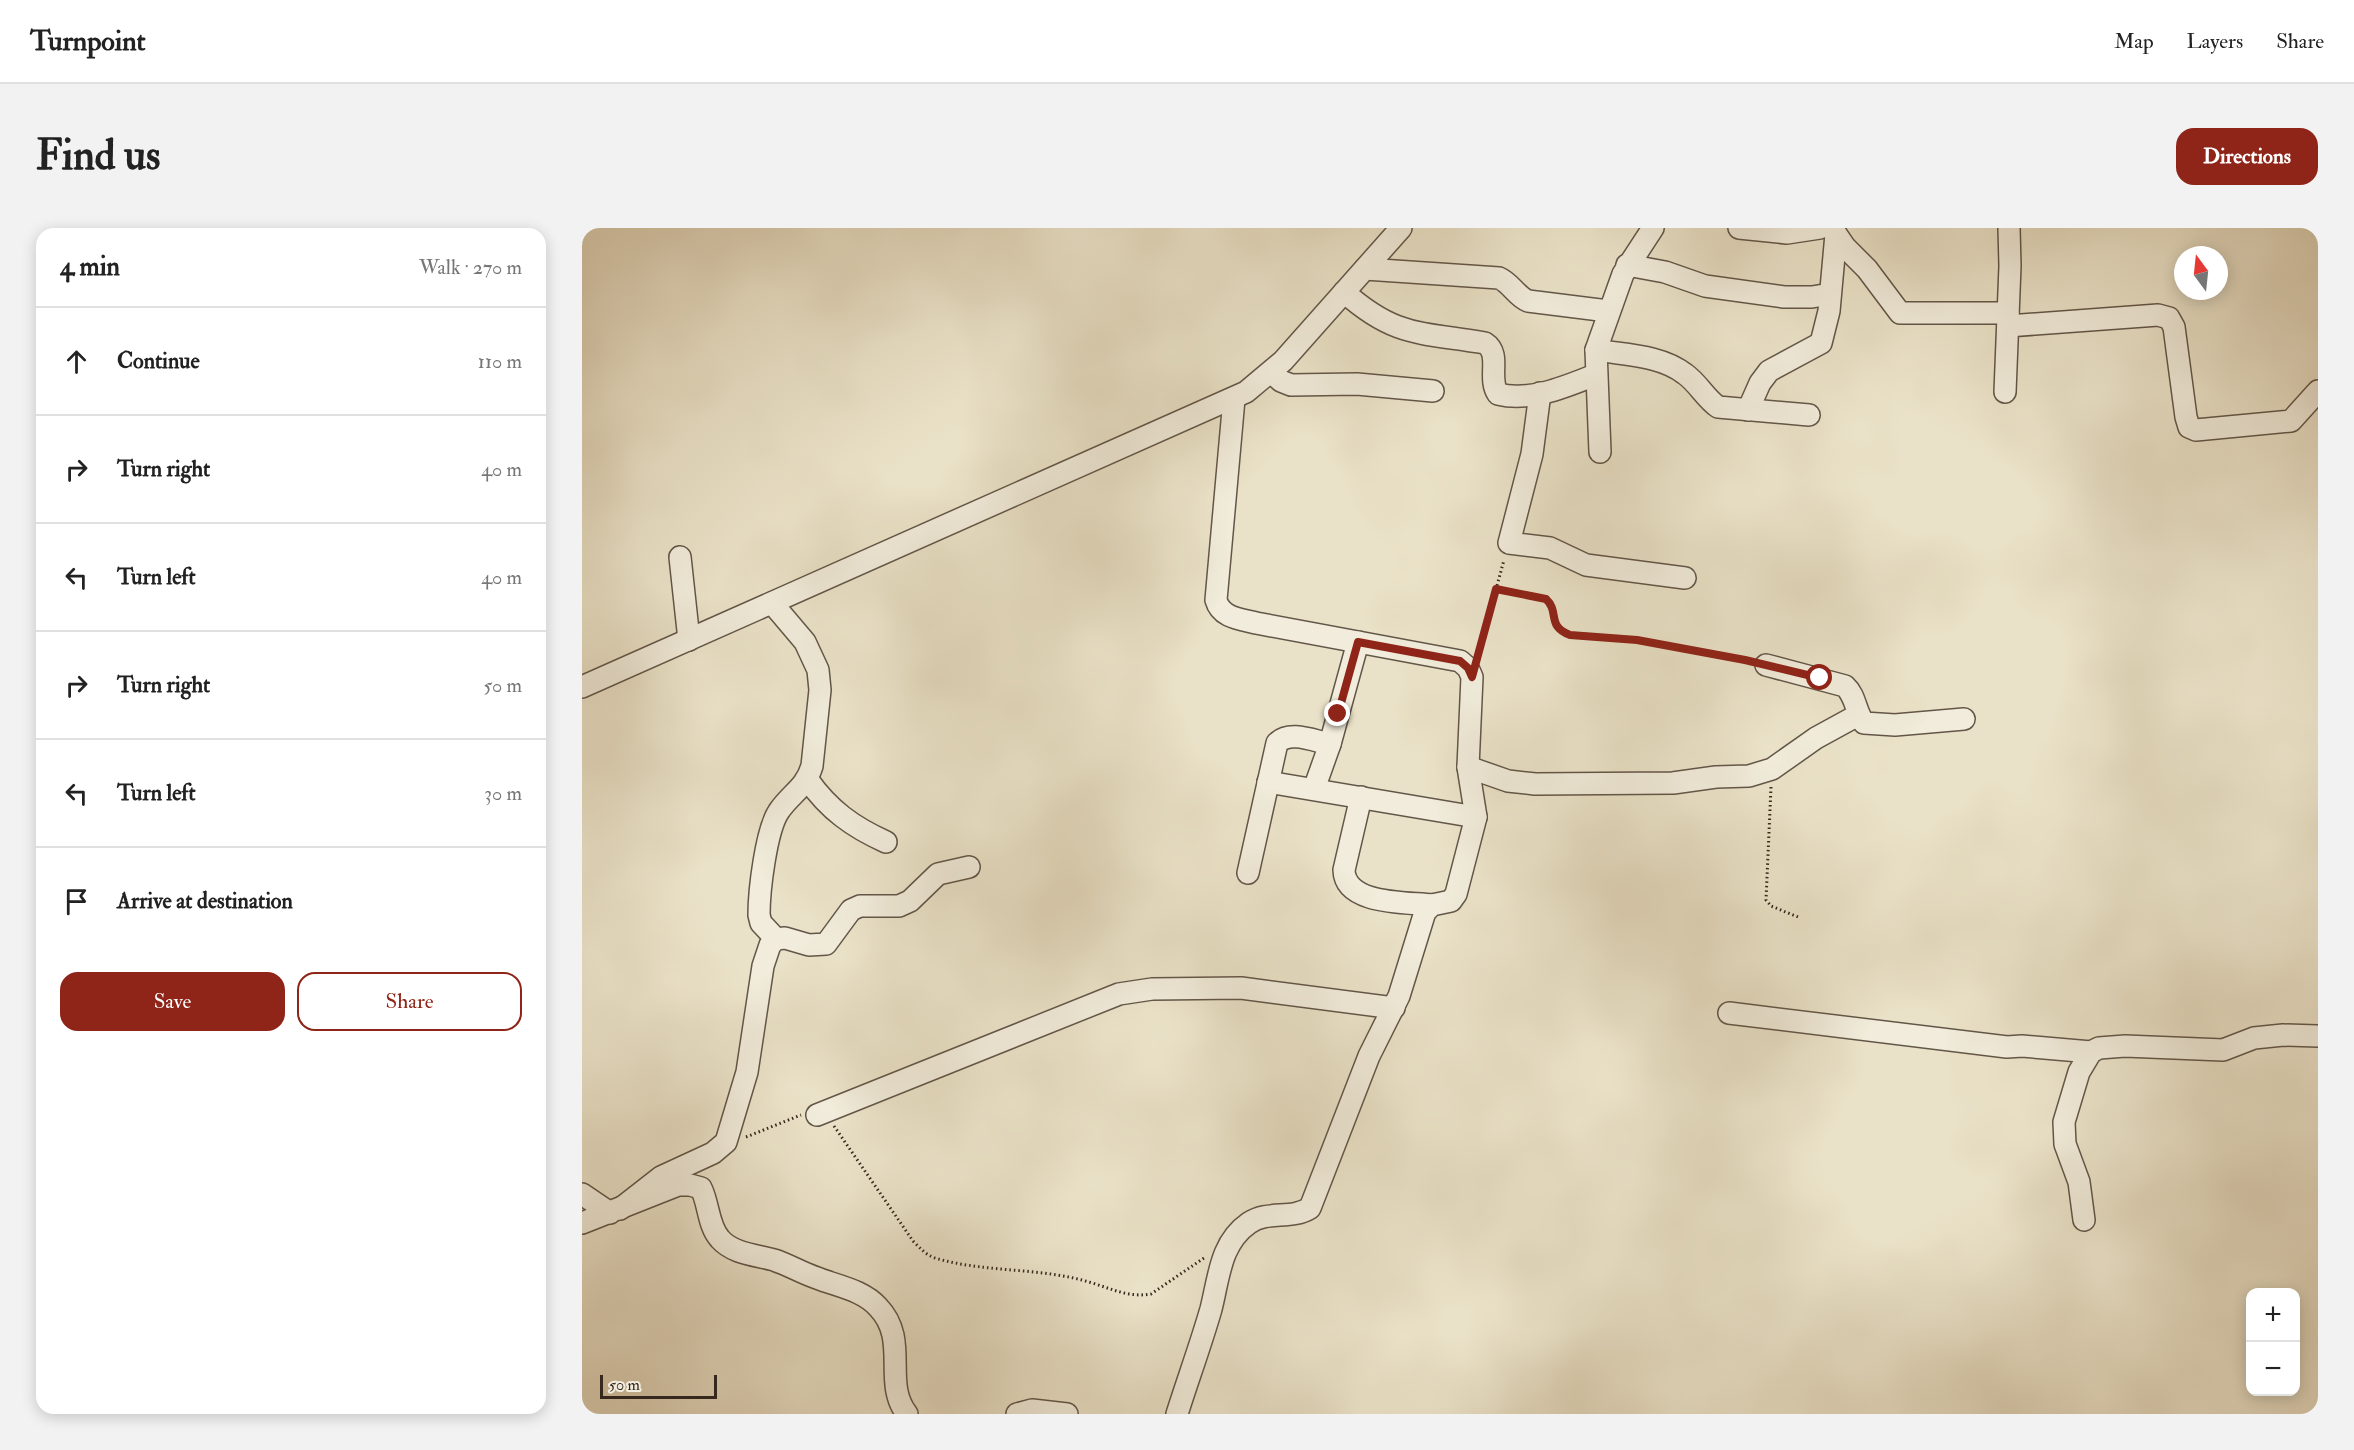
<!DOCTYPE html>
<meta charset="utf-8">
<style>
body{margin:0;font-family:"IM FELL Double Pica",serif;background:#f2f2f2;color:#222}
.controls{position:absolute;right:18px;bottom:18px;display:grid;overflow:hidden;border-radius:12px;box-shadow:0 3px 15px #0003}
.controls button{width:54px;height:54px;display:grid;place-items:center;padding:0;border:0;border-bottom:2px solid #e0e0e0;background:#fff;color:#222;font:30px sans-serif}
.compass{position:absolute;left:1592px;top:18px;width:54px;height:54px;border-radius:50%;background:#fff;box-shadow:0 3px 15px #0003;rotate:345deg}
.scale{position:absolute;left:18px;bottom:15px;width:117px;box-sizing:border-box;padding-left:6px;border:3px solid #36281d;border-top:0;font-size:16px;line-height:21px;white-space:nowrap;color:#36281d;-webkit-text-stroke:4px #f1ecdb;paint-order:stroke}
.stop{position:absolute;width:18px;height:18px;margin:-14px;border:4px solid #8f2418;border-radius:50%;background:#fff}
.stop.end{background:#8f2418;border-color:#fff;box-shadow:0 2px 6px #0008}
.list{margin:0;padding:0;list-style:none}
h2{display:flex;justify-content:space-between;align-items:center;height:78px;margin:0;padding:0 24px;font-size:26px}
h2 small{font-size:20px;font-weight:400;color:#767676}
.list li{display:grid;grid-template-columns:39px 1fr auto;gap:18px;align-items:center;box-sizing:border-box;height:108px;padding:0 24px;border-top:2px solid #e0e0e0}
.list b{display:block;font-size:22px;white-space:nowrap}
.list em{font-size:20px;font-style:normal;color:#767676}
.actions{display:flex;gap:12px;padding:18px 24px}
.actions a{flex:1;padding:14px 0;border:2px solid #8f2418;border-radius:18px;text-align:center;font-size:21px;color:#8f2418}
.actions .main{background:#8f2418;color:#fff}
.icon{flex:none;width:33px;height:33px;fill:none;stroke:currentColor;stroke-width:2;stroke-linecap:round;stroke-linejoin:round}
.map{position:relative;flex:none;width:1736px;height:1186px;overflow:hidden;border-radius:18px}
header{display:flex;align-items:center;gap:36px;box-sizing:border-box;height:84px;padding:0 30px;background:#fff;border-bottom:2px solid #e0e0e0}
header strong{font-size:28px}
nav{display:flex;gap:33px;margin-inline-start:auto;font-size:21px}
.intro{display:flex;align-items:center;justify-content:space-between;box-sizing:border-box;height:144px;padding:0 36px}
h1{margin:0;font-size:42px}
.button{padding:15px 27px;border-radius:18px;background:#8f2418;color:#fff;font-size:21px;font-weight:700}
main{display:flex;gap:36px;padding:0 36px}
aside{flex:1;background:#fff;border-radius:18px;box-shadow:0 3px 15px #0003}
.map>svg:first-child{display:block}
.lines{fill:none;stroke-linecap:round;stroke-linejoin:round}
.minor-casing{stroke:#635648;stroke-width:24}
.path{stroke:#36281d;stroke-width:3;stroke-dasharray:1.5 3;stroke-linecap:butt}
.minor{stroke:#f1ecdb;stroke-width:21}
.route{stroke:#8f2418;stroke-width:8}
</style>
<header>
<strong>Turnpoint</strong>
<nav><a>Map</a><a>Layers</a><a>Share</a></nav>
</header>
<div class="intro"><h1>Find us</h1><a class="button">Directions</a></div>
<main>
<aside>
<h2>4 min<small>Walk · 270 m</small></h2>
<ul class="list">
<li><svg class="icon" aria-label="ahead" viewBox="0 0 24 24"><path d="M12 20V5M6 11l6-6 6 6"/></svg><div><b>Continue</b></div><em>110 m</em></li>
<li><svg class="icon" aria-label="right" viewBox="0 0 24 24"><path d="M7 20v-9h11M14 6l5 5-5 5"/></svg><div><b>Turn right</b></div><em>40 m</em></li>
<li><svg class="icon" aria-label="left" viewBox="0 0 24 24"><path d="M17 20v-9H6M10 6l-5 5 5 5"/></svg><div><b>Turn left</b></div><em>40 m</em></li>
<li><svg class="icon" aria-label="right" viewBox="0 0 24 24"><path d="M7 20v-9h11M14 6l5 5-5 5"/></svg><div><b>Turn right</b></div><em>50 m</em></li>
<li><svg class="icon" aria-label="left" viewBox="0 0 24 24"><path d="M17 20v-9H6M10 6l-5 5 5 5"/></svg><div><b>Turn left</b></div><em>30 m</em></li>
<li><svg class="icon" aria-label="arrive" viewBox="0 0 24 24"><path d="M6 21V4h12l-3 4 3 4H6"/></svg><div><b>Arrive at destination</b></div></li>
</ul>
<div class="actions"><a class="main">Save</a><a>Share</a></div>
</aside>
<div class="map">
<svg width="1736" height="1186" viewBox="0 0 1736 1186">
<rect width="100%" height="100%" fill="#eae2c8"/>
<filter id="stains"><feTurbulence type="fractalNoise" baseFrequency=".00333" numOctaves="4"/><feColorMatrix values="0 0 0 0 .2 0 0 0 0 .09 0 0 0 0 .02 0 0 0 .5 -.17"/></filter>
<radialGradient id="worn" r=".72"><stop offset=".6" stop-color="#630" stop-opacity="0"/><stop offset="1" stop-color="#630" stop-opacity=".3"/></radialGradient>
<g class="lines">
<g class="minor-casing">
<g id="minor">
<polyline points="1157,0 1205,5 1238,0"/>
<polyline points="1250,0 1263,19 1285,41 1318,85 1426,85"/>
<polyline points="1045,37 1083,44 1123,58 1202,69 1230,69 1248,66"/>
<path d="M783,41l134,9c12,5 17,18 29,23l80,10"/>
<path d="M762,64c52,46 77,40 141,51 17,11 2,35 13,51 32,8 67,-7 97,-19"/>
<polyline points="1426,98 1576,87 1587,90 1592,99 1604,189 1607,199 1614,202 1709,193 1736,163"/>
<path d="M1014,122c29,5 65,5 89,24 13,9 20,24 33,33l91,8"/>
<polyline points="689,144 699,153 709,157 775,156 851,163"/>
<polyline points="1423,164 1428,38 1427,0"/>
<polyline points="958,165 950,226 927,315 968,320 1004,337 1103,350"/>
<polyline points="1166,182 1178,155 1187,143 1239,115 1247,83 1254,6"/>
<polyline points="1018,224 1014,122 1041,46 1071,0"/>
<polyline points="98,329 107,412"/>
<path d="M190,375l33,39 13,28 2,20 -8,76c-7,23 -21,27 -33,45 -13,19 -20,80 -20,104l2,8 15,16"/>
<path d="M1184,437l79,21c11,10 10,25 19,37l31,2 69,-6"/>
<polyline points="0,459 664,164 701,133 819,0"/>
<polyline points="886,539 926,553 953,556 1091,555 1134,549 1167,548 1190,541 1234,510 1276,487"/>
<path d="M226,552c21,30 45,47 78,62"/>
<polyline points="686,554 894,589"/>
<polyline points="732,561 748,516 776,414"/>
<path d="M779,569l-17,73c1,35 62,32 88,35"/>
<path d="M666,645l29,-130c13,-13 37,-2 53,1"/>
<polyline points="1147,785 1425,819 1440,818 1509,824"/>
<polyline points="235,887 537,766 570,761 659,760 812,780"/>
<polyline points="0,966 28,985"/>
<polyline points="38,981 79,949 131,925 144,914 165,844 181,738 188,717 194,711 203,710 227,717 244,716 269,682 278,678 317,678 328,673 356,646 387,639"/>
<polyline points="1502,992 1497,954 1483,916 1482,894 1497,844 1509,824 1517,820 1543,818 1641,822 1672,810 1701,807 1736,808"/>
<path d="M0,995l96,-38h12l11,3c8,16 7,38 19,51 13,15 37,16 54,21 15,5 28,13 43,18 20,8 46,12 61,29 32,33 4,75 29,107"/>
<polyline points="435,1186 450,1182 485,1186"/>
<path d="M595,1186c11,-35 24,-70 34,-105 8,-31 9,-66 38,-86 19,-13 42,-3 61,-15l59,-152 30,-60 26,-84 7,-7 19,-4 5,-7 20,-77 -8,-50 4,-90 -4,-9 -8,-7 -204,-38c-16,-4 -35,-5 -40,-23l18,-201"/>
</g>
</g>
<g class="path">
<path d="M914,361l50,10c13,13 0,27 24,36l67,5 113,21"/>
<polyline points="896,427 922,332"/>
<polyline points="1189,559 1184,672 1189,678 1216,689"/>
<path d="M252,898l79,115c7,7 13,14 22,17 50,15 104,9 154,24 21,6 39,16 62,12l53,-36"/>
<polyline points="164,909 219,887"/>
</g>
<use href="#minor" class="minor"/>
</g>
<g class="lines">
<path class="route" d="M756,486l20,-72 102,19 8,7 4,9 24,-88 50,10c14,13 0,27 24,36l67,5 108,20 75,18"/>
</g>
<rect width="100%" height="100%" filter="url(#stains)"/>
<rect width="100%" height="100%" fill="url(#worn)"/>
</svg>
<div class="controls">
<button>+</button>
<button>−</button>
</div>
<svg class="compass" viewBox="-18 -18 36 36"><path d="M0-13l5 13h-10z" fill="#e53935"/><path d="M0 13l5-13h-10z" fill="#767676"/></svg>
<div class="scale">50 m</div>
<div class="stop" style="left:1238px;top:450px"></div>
<div class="stop end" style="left:756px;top:486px"></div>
</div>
</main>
